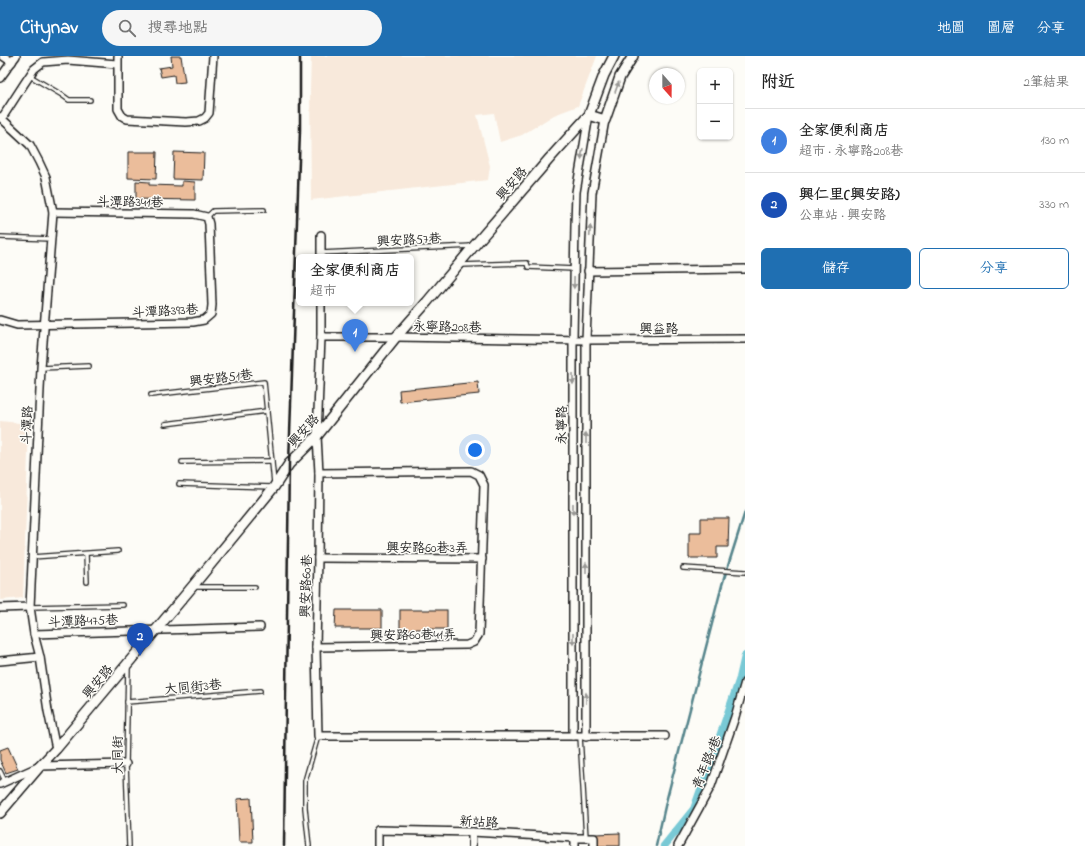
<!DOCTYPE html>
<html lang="zh-TW">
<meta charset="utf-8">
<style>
body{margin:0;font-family:"Indie Flower","LXGW WenKai TC",sans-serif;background:#f6f6f6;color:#222}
.controls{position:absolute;right:12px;top:12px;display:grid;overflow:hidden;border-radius:6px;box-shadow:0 1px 3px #0004}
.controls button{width:36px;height:36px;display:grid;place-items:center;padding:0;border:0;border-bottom:1px solid #e0e0e0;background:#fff;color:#222;font:20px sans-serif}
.compass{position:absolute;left:649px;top:12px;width:36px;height:36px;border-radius:50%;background:#fff;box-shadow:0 1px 3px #0004;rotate:159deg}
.you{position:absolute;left:475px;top:394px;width:14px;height:14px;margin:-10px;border:3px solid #fff;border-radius:50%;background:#1a73e8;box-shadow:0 0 0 6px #1a73e833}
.badge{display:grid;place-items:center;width:26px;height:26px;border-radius:50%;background:#1f6fb2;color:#fff;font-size:13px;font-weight:700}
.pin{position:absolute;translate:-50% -33px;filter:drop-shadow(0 1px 2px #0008)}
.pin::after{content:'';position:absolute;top:21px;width:14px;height:12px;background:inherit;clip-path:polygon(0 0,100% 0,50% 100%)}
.popup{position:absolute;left:296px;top:198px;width:118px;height:52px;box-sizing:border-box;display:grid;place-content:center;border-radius:6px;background:#fff;filter:drop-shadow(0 1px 3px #0005);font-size:13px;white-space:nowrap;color:#767676}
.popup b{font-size:15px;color:#222}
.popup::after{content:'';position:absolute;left:50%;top:100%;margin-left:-8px;border:8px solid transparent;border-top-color:#fff}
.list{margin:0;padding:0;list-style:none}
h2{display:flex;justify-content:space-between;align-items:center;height:52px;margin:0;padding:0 16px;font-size:17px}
h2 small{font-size:13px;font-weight:400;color:#767676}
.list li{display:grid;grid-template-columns:26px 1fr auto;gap:12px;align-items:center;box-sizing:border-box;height:64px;padding:0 16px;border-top:1px solid #e0e0e0}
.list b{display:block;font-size:15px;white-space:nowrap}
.list p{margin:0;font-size:13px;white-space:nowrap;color:#767676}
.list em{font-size:13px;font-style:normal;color:#767676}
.actions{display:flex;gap:8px;padding:12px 16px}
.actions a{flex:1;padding:9px 0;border:1px solid #1f6fb2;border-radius:6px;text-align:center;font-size:14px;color:#1f6fb2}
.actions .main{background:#1f6fb2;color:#fff}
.icon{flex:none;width:22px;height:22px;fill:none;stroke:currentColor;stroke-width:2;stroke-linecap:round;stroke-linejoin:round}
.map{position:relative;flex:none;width:745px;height:790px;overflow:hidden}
header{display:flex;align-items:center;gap:24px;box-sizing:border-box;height:56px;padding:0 20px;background:#1f6fb2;color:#fff}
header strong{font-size:19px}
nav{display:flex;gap:22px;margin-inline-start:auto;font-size:14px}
.search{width:280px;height:36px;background:#f6f6f6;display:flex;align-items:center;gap:10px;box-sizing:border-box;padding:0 14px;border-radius:22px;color:#767676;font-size:15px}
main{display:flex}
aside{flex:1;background:#fff}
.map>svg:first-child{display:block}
.built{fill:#f8e9db}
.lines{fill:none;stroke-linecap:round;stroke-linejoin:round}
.stream{stroke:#54848b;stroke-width:2.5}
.canal{stroke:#79c9d5;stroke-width:8}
.building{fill:#ebbd9b;stroke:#1c1c1c}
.lane-casing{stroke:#1c1c1c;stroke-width:6}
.street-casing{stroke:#1c1c1c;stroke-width:10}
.secondary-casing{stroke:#1c1c1c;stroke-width:12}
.lane{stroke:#fdfcf7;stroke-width:3.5}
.street{stroke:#fdfcf7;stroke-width:7}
.secondary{stroke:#fdfcf7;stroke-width:9}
.rail{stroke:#1c1c1c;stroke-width:2.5}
.oneway{fill:#989794}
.labels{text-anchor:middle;stroke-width:3;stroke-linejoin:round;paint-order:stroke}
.street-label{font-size:13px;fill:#1c1c1c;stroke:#fdfcf7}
</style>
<header>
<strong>Citynav</strong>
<div class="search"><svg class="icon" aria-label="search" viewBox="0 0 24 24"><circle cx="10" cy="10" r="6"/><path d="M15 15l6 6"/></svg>搜尋地點</div>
<nav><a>地圖</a><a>圖層</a><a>分享</a></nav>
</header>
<main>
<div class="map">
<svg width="745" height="790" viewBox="0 0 745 790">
<rect width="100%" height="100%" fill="#fdfcf7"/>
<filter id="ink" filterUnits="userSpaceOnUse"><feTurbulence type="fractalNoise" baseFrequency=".025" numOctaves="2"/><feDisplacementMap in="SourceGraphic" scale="8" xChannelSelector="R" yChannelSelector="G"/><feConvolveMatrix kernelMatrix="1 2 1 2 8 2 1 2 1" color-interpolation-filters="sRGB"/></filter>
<g filter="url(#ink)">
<g class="built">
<polygon points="311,0 597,0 578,50 554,59 522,79 500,86 494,57 477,59 490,110 488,124 311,144 310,34"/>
<polygon points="0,365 29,368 23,542 0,544"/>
</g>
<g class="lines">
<polyline class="stream" points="656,790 666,746 722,529 745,456"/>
<polyline class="canal" points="664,790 694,753 719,683 740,622 745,600"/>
</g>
<g class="building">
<polygon points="171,0 181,0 185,26 175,27 174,19 161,21 159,12 172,10"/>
<polygon points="128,96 157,96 156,123 128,122"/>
<polygon points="174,96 204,97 203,124 173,123"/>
<polygon points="136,125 149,126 149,129 182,130 182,125 195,126 195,144 136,143"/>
<polygon points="478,326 479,338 400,346 399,334"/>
<polygon points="701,462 729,462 728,491 717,491 717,502 689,502 689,477 701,477"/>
<polygon points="336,554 382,554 382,572 335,572"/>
<rect x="400" y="554" width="47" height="19"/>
<polygon points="8,691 18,713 6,717 0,704 0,694"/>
<polygon points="251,742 253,786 239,786 237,743"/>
<polygon points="620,777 620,790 596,790 596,778"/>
</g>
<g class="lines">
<g class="lane-casing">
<g id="lane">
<polyline points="30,20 62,39 69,44 90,44"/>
<polyline points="207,161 213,155 264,154"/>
<polyline points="0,181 51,183"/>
<polyline points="321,197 473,190"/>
<polyline points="461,209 527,207 528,211 574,213"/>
<polyline points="41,312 89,310"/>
<polyline points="151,339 264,326 274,427"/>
<polyline points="165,368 267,355"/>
<polyline points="182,406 272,405"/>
<polyline points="179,428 272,431"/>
<polyline points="86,498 87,526"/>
<polyline points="32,501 118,495"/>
<polyline points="683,512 745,516"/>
<polyline points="193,531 255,531"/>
<polyline points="30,551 123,549"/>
<polyline points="128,611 126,708 129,790"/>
<polyline points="127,646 260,635"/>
<polyline points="580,680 586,782"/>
<polyline points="0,715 5,725"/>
<polyline points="309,790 305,752 305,725 318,680"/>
</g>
</g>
<g class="street-casing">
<g id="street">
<polyline points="3,0 12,6"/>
<polyline points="118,0 118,53 122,60 127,63 186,66 199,65 205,62 209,57 213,0"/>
<polyline points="0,22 16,0"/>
<polyline points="0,61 30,89 39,106 46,121 53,156 41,312 30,551 34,578 40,601 48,655 56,693"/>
<polyline points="2,62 24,28 34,13 43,6 68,4 117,8"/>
<polyline points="321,179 321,201"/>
<polyline points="588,215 745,213"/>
<polyline points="321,247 321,281 317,380 319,417 318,502 316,591 318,680 665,680"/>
<polyline points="0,264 17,269 193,266 204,264 211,258 212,249 209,168 207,161 194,158 53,156"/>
<polyline points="321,281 396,281 586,284 745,283"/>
<polyline points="318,502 482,503"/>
<polyline points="0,552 30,551"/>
<polyline points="34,578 260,571"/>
<polyline points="316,591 467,589 474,586 479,578 484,429 479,419 471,415 319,417"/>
<polyline points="0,605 40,601"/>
<polyline points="573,680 573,284 575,168 576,136 589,59"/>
<polyline points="586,681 586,284 592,137 605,64"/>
<polyline points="0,728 40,710 126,708"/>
<polyline points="575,782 575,790"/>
<polyline points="378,790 378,774 472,776 575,782 594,782 594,790"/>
<polyline points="472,790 472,776"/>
<polyline points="678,790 711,730 735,661 745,626"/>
</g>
</g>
<g class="secondary-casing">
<g id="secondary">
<polyline points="589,59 605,64 620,21 633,0"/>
<polyline points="0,757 40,710 56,693 192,531 274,431 289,408 317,380 396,281 427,246 474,190 550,102 589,59 604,19 614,0"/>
</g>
</g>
<use href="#lane" class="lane"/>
<use href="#street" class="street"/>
<use href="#secondary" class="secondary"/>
<polyline class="rail" points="284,790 289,408 300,74 300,0"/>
</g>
<defs><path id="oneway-solid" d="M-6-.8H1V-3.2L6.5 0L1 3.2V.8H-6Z"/></defs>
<g class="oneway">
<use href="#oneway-solid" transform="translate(617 31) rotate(-70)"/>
<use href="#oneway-solid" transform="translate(582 98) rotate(99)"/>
<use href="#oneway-solid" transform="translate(590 175) rotate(-87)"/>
<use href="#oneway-solid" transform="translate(574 227) rotate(91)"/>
<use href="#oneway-solid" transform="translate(573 323) rotate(90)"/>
<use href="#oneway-solid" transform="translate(586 382) rotate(-90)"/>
<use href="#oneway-solid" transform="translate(573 453) rotate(90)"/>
<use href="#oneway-solid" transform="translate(586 512) rotate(-90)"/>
<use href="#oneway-solid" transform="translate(573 583) rotate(90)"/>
<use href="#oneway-solid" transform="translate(586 642) rotate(-90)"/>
</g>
</g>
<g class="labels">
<g class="street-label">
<text transform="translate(511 127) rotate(-49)" y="5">興安路</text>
<text transform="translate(130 145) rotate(1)" y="5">斗潭路341巷</text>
<text transform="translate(409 183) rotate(-3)" y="5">興安路57巷</text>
<text transform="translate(165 254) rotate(-3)" y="5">斗潭路393巷</text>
<text transform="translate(447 270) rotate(1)" y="5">永寧路208巷</text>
<text x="659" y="277">興益路</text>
<text transform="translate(221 321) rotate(-7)" y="5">興安路51巷</text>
<text transform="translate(26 369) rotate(-87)" y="5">斗潭路</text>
<text transform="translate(561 369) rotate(-90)" y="5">永寧路</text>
<text transform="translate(303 374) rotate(-48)" y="5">興安路</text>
<text x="427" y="496">興安路60巷3弄</text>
<text transform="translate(305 530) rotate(-88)" y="5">興安路60巷</text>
<text transform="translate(83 564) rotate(-2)" y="5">斗潭路475巷</text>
<text transform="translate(413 578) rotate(-1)" y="5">興安路60巷41弄</text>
<text transform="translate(97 625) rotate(-50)" y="5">興安路</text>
<text transform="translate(193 630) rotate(-5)" y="5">大同街3巷</text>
<text transform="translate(117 699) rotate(-90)" y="5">大同街</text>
<text transform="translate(706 706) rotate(-68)" y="5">青年路1巷</text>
<text transform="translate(479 765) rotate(3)" y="5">新站路</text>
</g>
</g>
</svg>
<div class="controls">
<button>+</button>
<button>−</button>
</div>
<svg class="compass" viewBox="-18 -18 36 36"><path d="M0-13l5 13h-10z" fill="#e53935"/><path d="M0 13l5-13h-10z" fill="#767676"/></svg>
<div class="you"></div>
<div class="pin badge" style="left:355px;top:296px;background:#3f7fe0">1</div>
<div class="popup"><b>全家便利商店</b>超市</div>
<div class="pin badge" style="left:140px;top:600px;background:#1a4fb4">2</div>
</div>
<aside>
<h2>附近<small>2筆結果</small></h2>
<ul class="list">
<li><span class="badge" style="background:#3f7fe0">1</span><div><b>全家便利商店</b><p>超市 · 永寧路208巷</p></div><em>130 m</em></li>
<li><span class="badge" style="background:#1a4fb4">2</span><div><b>興仁里(興安路)</b><p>公車站 · 興安路</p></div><em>330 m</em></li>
</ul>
<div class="actions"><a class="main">儲存</a><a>分享</a></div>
</aside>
</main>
